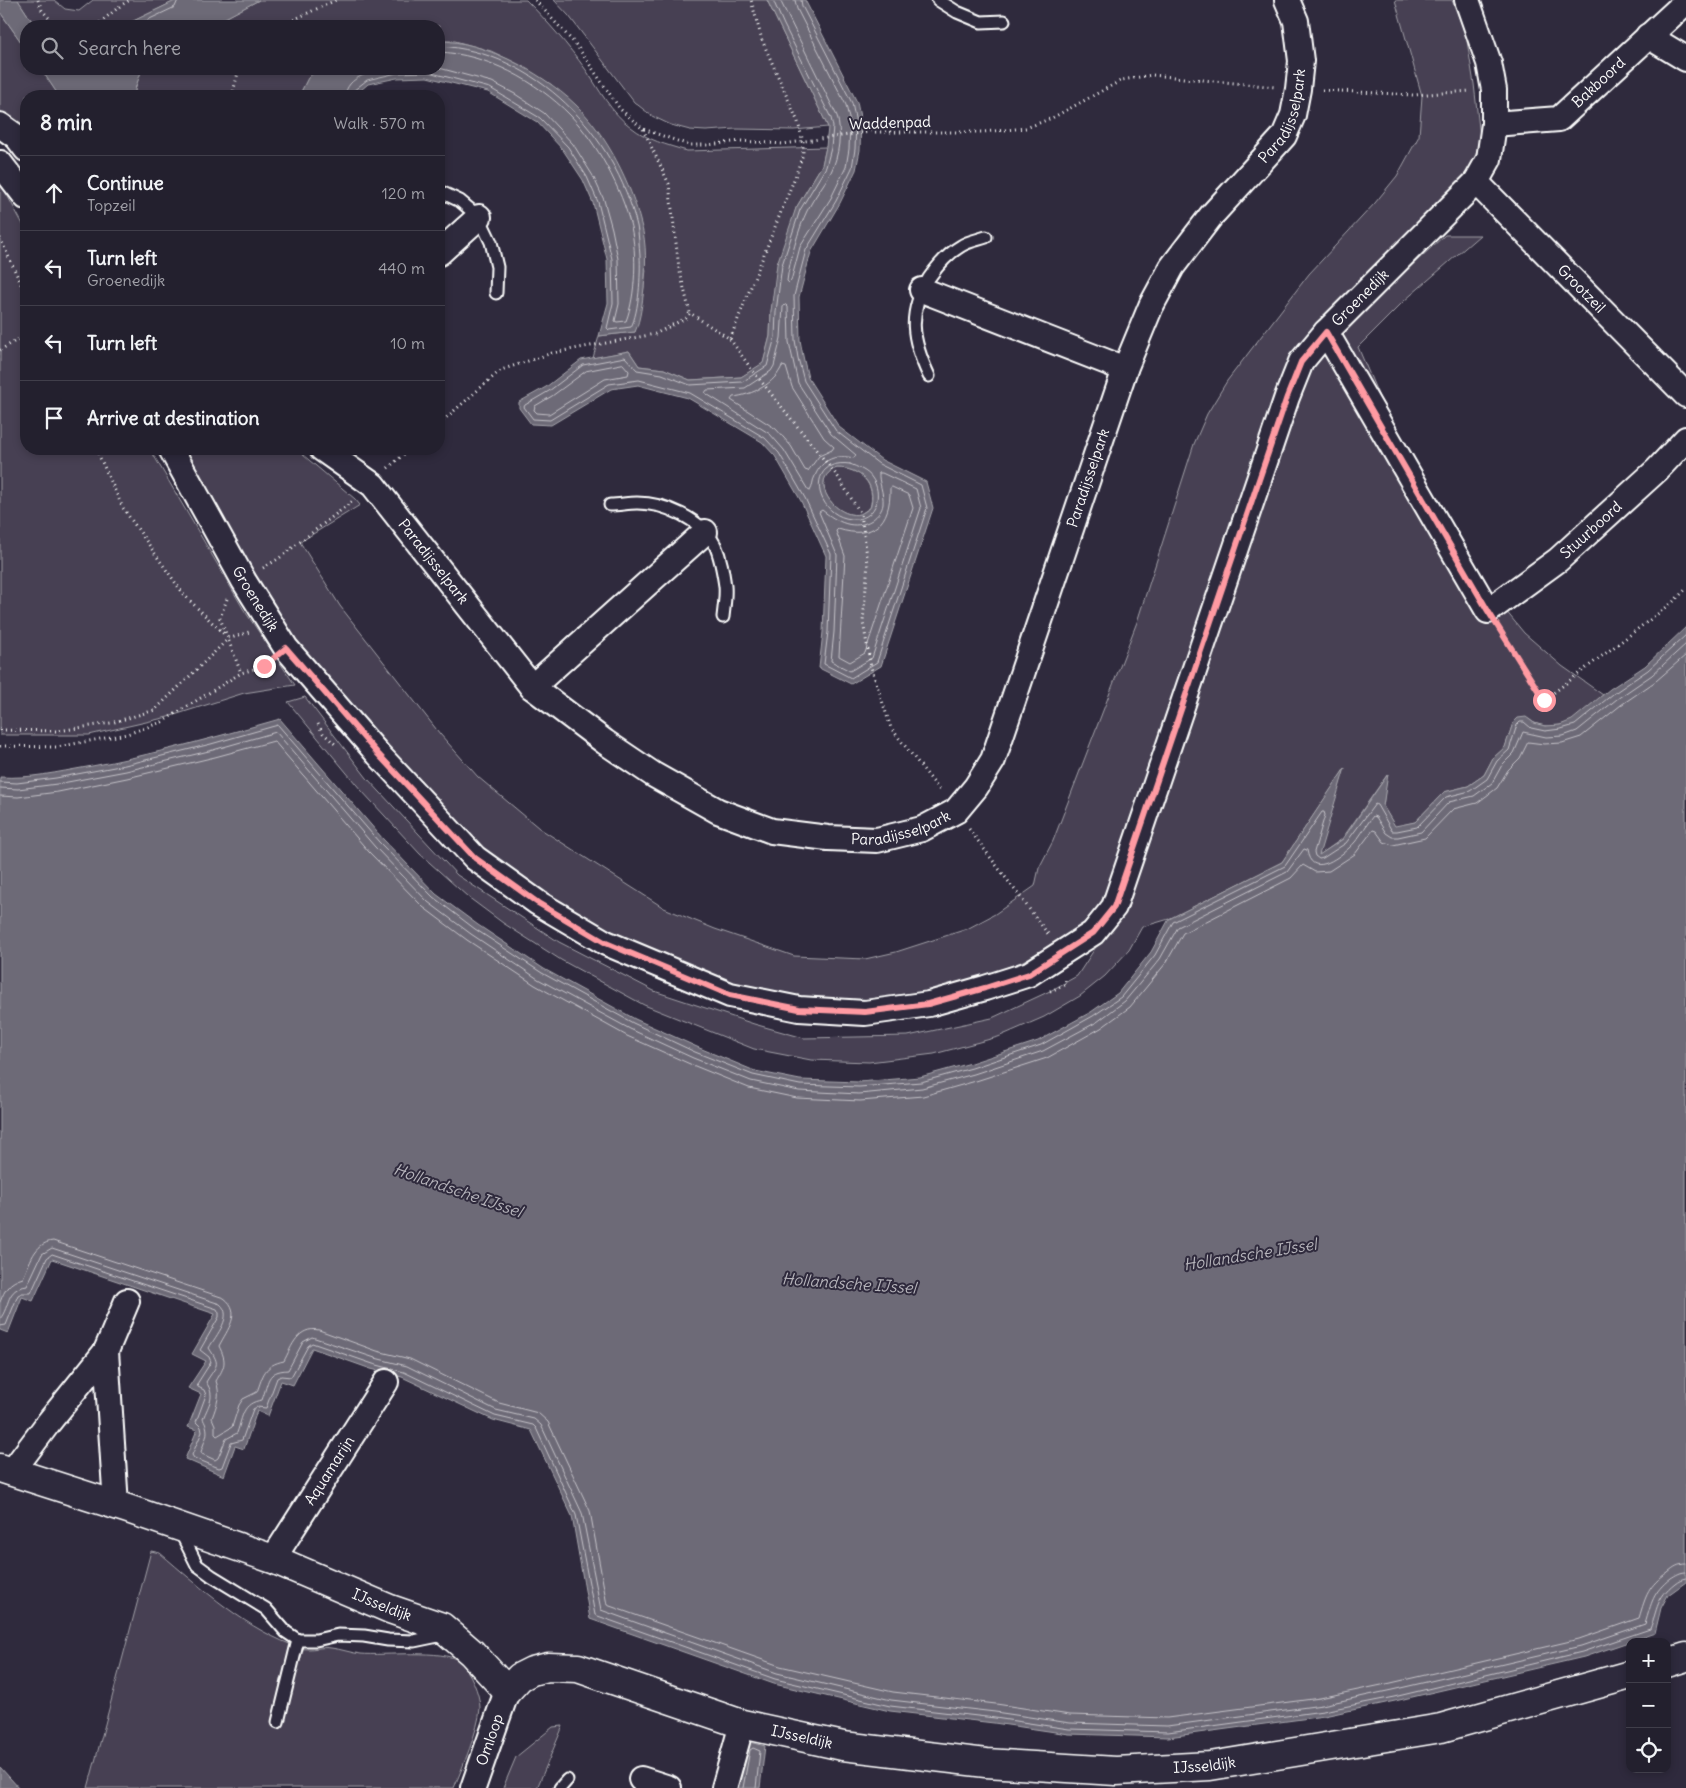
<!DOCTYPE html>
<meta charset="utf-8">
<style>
body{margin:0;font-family:Delius,sans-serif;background:#2f2d3a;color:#f1f3f6}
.controls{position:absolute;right:15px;bottom:15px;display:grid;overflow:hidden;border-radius:10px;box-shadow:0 2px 8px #0003}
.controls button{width:45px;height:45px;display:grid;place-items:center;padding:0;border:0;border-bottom:1px solid #403e4a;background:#23202e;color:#f1f3f6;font:25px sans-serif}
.stop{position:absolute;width:15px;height:15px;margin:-11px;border:4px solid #ff9aa2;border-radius:50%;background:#fff}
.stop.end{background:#ff9aa2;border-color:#fff;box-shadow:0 1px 5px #0008}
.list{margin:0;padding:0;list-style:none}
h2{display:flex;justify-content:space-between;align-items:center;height:65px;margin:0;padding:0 20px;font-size:21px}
h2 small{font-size:16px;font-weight:400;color:#a3a3aa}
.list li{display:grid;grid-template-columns:32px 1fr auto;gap:15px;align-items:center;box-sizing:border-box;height:75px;padding:0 20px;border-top:1px solid #403e4a}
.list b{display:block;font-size:19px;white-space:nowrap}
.list p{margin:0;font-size:16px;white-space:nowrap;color:#a3a3aa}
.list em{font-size:16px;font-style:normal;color:#a3a3aa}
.icon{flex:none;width:28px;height:28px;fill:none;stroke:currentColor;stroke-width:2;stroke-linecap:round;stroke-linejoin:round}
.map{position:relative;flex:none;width:1686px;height:1788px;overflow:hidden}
.search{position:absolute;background:#23202e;box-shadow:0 2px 8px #0003;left:20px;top:20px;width:425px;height:55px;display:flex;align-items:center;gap:12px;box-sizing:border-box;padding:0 18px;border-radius:20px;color:#a3a3aa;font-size:19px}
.panel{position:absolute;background:#23202e;box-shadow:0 2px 8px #0003;left:20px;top:90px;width:425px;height:365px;border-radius:20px}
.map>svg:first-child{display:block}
.green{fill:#464152;stroke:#a2a0a8}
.water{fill:#6d6a77;stroke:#a7a6ad;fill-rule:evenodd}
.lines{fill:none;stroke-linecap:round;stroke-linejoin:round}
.shore{stroke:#c5c3c9;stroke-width:1}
.lane-casing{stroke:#fff;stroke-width:15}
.street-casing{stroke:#fff;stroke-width:28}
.secondary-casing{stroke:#fff;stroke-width:31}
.path{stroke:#fff;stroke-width:3;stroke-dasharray:1 4;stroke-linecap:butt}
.lane{stroke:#2f2a3d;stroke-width:11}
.street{stroke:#2f2a3d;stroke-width:24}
.secondary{stroke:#2f2a3d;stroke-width:28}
.route{stroke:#ff9aa2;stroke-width:6}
.labels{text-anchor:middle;stroke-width:4;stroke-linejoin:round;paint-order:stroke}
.street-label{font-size:15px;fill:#fff;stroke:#2f2a3d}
.water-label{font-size:16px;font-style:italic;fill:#b6b4bb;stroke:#2f2a3d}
</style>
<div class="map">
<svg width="1686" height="1788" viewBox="0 0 1686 1788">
<rect width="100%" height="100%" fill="#2f2a3d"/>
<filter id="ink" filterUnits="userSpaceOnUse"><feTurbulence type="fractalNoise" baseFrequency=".02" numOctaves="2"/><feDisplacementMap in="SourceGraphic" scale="10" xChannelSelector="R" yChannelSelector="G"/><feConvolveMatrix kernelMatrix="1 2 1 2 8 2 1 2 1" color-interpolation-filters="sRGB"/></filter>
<g filter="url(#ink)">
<g class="green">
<polygon points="18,0 54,0 65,9 79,11 93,0 177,0 123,26 35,26"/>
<path d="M259,0h267c22,22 42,45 60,70 13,19 25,43 45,57 16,13 36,18 56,24l139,-4 -4,18 -26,43 -25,103 -1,25 -7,28 -22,13 -51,3 -26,-11 -25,-3 -10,-15 -36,7 6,-22 36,-4 7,-31 4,-31 -94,-185 -32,-20 -29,-14 -36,-10h-16v-15h-229z"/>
<polygon points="554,0 767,0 828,127 794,130 736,129 706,131 690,130 671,125 652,116 634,102 569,16"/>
<polygon points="1395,0 1452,0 1466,35 1474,84 1480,137 1472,178 1320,324 1129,842 1098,908 1075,932 1021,962 923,1001 835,1011 733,998 498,880 344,716 246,568 173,449 296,449 355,499 360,505 300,542 340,606 440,734 478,777 539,828 664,908 715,929 794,956 865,959 896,952 967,929 995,914 1035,886 1039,868 1053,841 1137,622 1194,444 1207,414 1227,381 1309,274 1375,203 1397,176 1419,136 1422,96"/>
<polygon points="0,12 26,49 26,69 41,69 59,96 26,96 26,141 0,120"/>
<polygon points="142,69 318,69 308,78 299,96 135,96 135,89"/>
<polygon points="0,182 26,230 26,449 150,449 244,610 295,685 244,693 168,717 89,735 0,735"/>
<path d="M1445,235h35l-76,66 -46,46 43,102 91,145 32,39 38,33 41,29c-10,8 -20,20 -31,26 -12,6 -33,8 -43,-2l-16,4 -8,25 -12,10 -9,17 -16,11 -24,6 -29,30 -20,5 -12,-21 4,-31 -45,64 -24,17 26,-86 -62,92 -113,57 -27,8 -13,23 -24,26 -25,20 -36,21 -46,20 -64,17 -65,8 -58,-2 -57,-11 -110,-44 -83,-45 -58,-37 -35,-26 -48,-43 -59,-64 -73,-88 17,-5 62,81 90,97 102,67 95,49 100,33 50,14 104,-2 84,-18 58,-27 27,-15 45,-69 176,-511 16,-35 43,-45z"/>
<path d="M837,468c23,0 40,16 33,40 -3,1 -7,5 -10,6 -24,6 -54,-35 -23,-46z"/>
<path d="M151,1551l9,2c41,35 89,79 141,95 10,3 21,-2 30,0 10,1 20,5 30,6 21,2 84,-5 98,7 11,9 21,33 21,47 -1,21 -18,60 -26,80h-366z"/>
<polygon points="563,1726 537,1788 503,1788 516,1757 553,1727"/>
</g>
<g class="water">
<polygon points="0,0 18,0 35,26 26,26 26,49 0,12"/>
<polygon points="177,0 259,0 210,26 123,26"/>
<path d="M767,0h38l52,102 4,20 -1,28 -4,20 -16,33 -29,49 -12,45 1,43 3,16 5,22 31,49 43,33 44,22 7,26 -52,158 -30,18 -32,-16 4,-36 3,-76 -25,-55 -26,-45 -13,-14 -74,-44 -50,-13 -27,4 -60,36 -20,-1 -12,-16v-6l27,-15 35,-27 48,-9 10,15 25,3 26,11 51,-3 22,-14 7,-27 1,-25 6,-47 19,-56 26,-43 4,-18 2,-20zM837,468c23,0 41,16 33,40 -3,2 -7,5 -10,6 -24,6 -54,-35 -23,-46z"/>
<path d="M439,41c24,0 47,8 69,18 25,12 48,27 68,46 31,30 55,78 65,119 6,19 5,44 3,64 -2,15 -3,30 -9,44l-36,4 9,-33 -1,-44 -14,-56 -10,-23 -20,-30 -26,-28 -49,-30 -61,-15 -30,1 -29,6 -14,12h-55l9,-18 10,-9h121z"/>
<polygon points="41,69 142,69 135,89 135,96 59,96"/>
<path d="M1686,627v955l-18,13 -7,13 -6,25 -71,24 -189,44 -71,15 -156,21 -99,-3 -75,-11 -104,-12 -116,-27 -184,-65 -18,-103 -41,-86 -38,-10 -91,-43 -31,-8 -59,-21 -19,37 -12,-4 -13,35 -11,-5 -13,38 -9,-3 -11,30 -39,-17 12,-29 -9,-3 13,-33 -13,-6 18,-27 -14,-7 23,-40 -163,-55 -19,42 -11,-4 -14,36 -8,-3v-553c29,2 58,-5 87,-10 65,-12 129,-30 193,-48l103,120 53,55 42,31 66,44 91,50 62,28 58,24 45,9 59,2 61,-5 51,-14 67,-22 53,-29 27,-19 33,-41 18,-33 113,-57 63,-94 -26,87 24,-16 45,-65 -5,32 12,20 20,-4 29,-30 24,-6 16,-11 9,-17 12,-11 8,-24 5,-5 8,-1 8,6 11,3 15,-1 12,-5 38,-31 35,-23z"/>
<polygon points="747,1741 765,1746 760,1788 738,1788"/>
<polygon points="0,1767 19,1788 0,1788"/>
</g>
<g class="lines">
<g class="shore">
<polyline points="773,0 784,25 831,118 833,127 831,148 826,167 800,210 782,265 776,312 775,337 767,366 742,382 690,385 662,374 637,370 625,357 583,365 549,391 525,405 524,407 533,419 550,420 609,384 639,380 690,393 765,438 779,453 805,498 831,554 828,632 824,664 851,678 877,662 927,508 921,485 879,464 836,431 804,381 798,358 795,340 794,296 806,250 836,201 852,168 855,149 856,123 852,103 802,6 801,0"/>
<path d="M780,0l57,116c5,16 2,40 -6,56 -7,13 -17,25 -24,39 -8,16 -18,52 -20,70l2,2 2,-2 9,-34 31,-49 15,-31 3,-18 1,-26 -4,-18 -49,-96 -2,-9"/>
<polyline points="135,26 175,7 178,0"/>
<path d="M439,52c47,2 98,29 131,63 27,28 52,74 61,112 6,27 5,68 -5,94l-9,1 -2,-1 4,-17 -1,-45 -6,-30 -8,-29 -11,-24 -20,-32 -29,-31 -29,-19 -23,-12 -53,-14"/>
<path d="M345,96c2,-20 26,-24 42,-27"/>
<path d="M352,96l1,-5 14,-11 30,-7 31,-1 62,16 50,30 28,29 19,30 11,25 14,57 1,44 -6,25 2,2 22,-3c8,-15 10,-53 9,-71 -1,-10 -1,-21 -3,-30 -22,-92 -102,-175 -198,-180"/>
<path d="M786,305l2,2 1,35 9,41 33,51 25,21 -2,3c-18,-4 -32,1 -39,18 -3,5 -2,11 -5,15l-2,-1 -24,-40 -14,-16 -65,-41 2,-3 38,-2 26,-17 3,-5 7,-28 2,-31z"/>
<polygon points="623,364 629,371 628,375 605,379 549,414 537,413 534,410 535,406 552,396 586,371"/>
<path d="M782,366l4,1 6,20 32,51 10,9 -2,3 -13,6 -11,15 -3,-1 -14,-24 -15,-17 -45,-29 2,-3c19,-2 42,-13 49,-31z"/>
<path d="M850,464c7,3 18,7 22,14 11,15 5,40 -16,41 -41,2 -54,-62 -6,-55z"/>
<path d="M879,473h3l34,16 5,19 -49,150 -22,13 -19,-10 3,-29 3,-77 -18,-43 3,-2c15,12 32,21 50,10 6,-5 10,-9 11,-16 1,-12 -5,-22 -4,-31z"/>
<path d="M892,487l17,8 4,13 -48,145 -15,9 -11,-6 6,-100 -9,-25 2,-2c35,11 53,-6 52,-40z"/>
<polyline points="0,782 17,783 56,778 125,765 211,744 278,725 379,842 433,897 475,929 542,973 633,1023 695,1052 753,1075 800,1085 859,1087 921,1082 972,1068 1041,1045 1093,1016 1121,997 1155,955 1173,922 1285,866 1322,812 1324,812 1325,815 1314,852 1315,856 1319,859 1323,858 1346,843 1375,804 1377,805 1392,831 1397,831 1417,827 1446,797 1470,791 1487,779 1497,761 1509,750 1517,725 1520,722 1524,722 1531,728 1545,731 1561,729 1575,725 1613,694 1648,670 1686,635"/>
<path d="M0,788l18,1 39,-5 69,-13 87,-21 63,-18 99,115 53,55 43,32 67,45 92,50 63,29 58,23 48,10 60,3 63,-6 52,-14 69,-23 54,-29 28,-21 35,-42 18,-32 109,-55 17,-23 3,1c4,28 30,9 42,-2 10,-8 16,-22 24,-32l3,1 10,16 6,4h6l23,-5 28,-30 25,-6 18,-13 10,-18 12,-12 9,-21 23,5 17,-1 14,-5 40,-32 35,-24 34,-31"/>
<polyline points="0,796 18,797 58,792 127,778 215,757 274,741 369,852 423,907 467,940 535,985 627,1036 690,1064 749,1088 797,1098 860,1101 923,1096 976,1081 1047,1058 1101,1028 1130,1007 1166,963 1183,933 1291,878 1303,865 1315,872 1329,871 1355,854 1373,830 1376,831 1384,842 1393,845 1425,838 1453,809 1477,803 1497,788 1508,770 1520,758 1528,742 1544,744 1562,743 1581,737 1621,705 1656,681 1686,655"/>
<path d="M0,1302c5,-13 9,-20 23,-24 7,-15 11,-35 30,-37l171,57c19,14 3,32 -5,48 8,16 6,20 -3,35 5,14 1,23 -4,37l3,7v9l2,2 15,-9 7,-22 4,-6 14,-7c6,-17 7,-27 27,-31 8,-15 14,-35 35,-31l58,21 33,8 89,44 39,10 10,9 42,89 17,94 173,61 113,26 103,12 74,11 97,3 153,-20 71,-15 188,-44 60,-21c7,-23 9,-32 29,-46 6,-5 10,-8 18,-8"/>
<path d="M0,1319c11,-14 5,-30 27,-33l15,-32 10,-6 168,56c14,12 -4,31 -11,44 12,18 8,16 -3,34 10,15 3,21 -3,37 8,14 2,19 -2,33l1,2 13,6 3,-2 8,-19 11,-6c6,-17 5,-30 25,-33 7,-19 4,-29 26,-30l15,-28 9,-5 63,21 32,8 89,44 38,9 7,6 41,88 19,97 176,63 114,27 104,12 75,11 97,3 155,-21 70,-15 189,-44 64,-22c7,-22 7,-31 26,-46 5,-3 9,-6 15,-6"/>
<path d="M0,1326l6,-1 12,-30 4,-2h9l16,-35 5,-4 165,55 2,4v4l-19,33 9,7 2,5 -14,22 1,3 6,3 2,5 -10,27 5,5 1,5 -10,23 2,3 25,10 3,-1 9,-24 11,-3 11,-31 4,-2 9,1 11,-30 4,-2 10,1 17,-31 4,-3 61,21 31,8 91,44 38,9 3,3 40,87 19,100 180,64 115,27 105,12 74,11 99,3 155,-21 71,-14 188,-45 68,-23c8,-21 6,-31 25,-46 4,-3 6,-4 11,-5"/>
<polyline points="743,1788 750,1750 753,1748 760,1751 756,1788"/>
</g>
<g class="lane-casing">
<g id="lane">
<polyline points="938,0 957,12 981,22 1004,21"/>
<polyline points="439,191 460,201 479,217 491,242 497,267 496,293"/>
<path d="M929,376c-17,-36 -22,-63 0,-98 9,-13 18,-24 32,-32 7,-5 17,-6 25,-9"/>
<path d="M610,505c9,0 18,-2 27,-2 28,0 64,16 78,42 6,13 8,27 10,41 1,10 -1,21 -2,31"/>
<polyline points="180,1531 197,1565 212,1576 266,1609 286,1632 298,1640 316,1640 338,1635 364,1636 388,1640 414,1641 443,1635"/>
<polyline points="278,1722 298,1640"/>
<polyline points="560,1788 567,1780"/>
</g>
</g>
<g class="street-casing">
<g id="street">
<polyline points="1648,36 1686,59"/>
<path id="s1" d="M1494,124l65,-5 127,-117"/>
<polyline points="0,125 17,137 26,149"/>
<polyline points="0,163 26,197"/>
<path id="s2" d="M1476,182l210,213"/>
<polyline points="439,253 479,217"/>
<polyline points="922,290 1125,369"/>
<path id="s3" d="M1326,332l162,279 70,-51 99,-90 29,-31"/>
<path id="s4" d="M171,449l73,132 42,67 92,106 97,104 63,45 68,40 124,52 69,14 66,4 64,-9 56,-16 44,-14 64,-41 21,-26 173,-510 14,-35 25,-30 150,-150 13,-23 5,-35v-34l-5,-27 -22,-63"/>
<path id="s5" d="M322,449l51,36 159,202 73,55 49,33 64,36 54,20 56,7 49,2 45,-11 34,-18 20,-24 17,-27 132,-391 26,-63 21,-39 39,-51 73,-80 9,-21 5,-26 3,-28 -5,-40 -9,-21"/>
<polyline points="532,687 705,532"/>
<polyline points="106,1351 116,1505"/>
<polyline points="11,1473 49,1422 106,1351 127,1301"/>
<path id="s6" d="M273,1559l113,-177"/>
<polyline points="641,1779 669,1788"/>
<path id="s7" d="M473,1788l34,-97"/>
<polyline points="724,1788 742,1724"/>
</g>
</g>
<g class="secondary-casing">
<g id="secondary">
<path id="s8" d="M0,1468l128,41 145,50 117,50 52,18 30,26 35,38 13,-14 12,-6 16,-4 30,1 164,56 101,22 143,17 130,8 94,-5 231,-38 189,-53"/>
<polyline points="1667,1663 1686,1657"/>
</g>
</g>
<g class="path">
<polyline points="38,0 42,10 56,26"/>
<polyline points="535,0 577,46 620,109 643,129 689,145 708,145 741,141 783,144 870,132 983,132 1026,128 1052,118 1122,80 1152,75 1276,87"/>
<polyline points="96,26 120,6 130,0"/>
<polyline points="280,26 336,0"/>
<polyline points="1322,90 1413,95 1471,91"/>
<polyline points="232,96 239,69"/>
<polyline points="643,129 669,184 679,268 690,313 730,339 795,177 803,154 803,142 798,122 762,40 751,0"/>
<polyline points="0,238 26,295"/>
<polyline points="730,339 752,370 838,477 861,514 868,563 863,622 871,667 891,728 941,792"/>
<polyline points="0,350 26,335"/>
<polyline points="439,424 501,370 552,353 655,334 686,318 690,313"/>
<polyline points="96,449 123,508 184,595 226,636"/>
<polyline points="388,468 410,449"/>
<polyline points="263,568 278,559 354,500"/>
<polyline points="227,599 220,618 241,673"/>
<polyline points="1500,630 1544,700 1672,603 1686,589"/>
<polyline points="318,724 323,733 335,744"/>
<polyline points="0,730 58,731 111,723 155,710 228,639 249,632"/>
<polyline points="0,746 57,747 127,734 162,722 241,673 264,666 268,663"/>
<polyline points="969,829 1048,934"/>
<polyline points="1050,991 1065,985 1066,978"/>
</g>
<use href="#lane" class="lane"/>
<use href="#street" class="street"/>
<use href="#secondary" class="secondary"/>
</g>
</g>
<g class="lines" filter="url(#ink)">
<polyline class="route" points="264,666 286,648 378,754 475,858 538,903 606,943 730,995 799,1009 865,1012 928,1004 985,988 1029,974 1093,933 1114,907 1287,397 1301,362 1326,332 1488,611 1544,700"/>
</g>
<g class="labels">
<g class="street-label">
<text dy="5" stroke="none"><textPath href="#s1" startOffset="119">Bakboord</textPath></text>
<text dy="5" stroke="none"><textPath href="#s5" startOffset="1570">Paradijsselpark</textPath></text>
<text transform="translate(890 123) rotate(-2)" y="5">Waddenpad</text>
<text dy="5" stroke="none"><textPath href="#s2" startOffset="150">Grootzeil</textPath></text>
<text dy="5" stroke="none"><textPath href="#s4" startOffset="1882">Groenedijk</textPath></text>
<text dy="5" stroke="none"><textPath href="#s5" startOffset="1152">Paradijsselpark</textPath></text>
<text dy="5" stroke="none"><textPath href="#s3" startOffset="454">Stuurboord</textPath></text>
<text dy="5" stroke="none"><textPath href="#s5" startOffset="160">Paradijsselpark</textPath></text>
<text dy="5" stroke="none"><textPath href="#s4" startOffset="172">Groenedijk</textPath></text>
<text dy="5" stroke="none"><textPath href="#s5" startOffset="732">Paradijsselpark</textPath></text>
<text dy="5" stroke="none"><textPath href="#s6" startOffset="105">Aquamarijn</textPath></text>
<text dy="5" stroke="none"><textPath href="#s8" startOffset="406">IJsseldijk</textPath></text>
<text dy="5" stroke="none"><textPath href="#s8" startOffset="875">IJsseldijk</textPath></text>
<text dy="5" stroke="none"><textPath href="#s7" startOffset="51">Omloop</textPath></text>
<text dy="5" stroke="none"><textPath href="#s8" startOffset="1280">IJsseldijk</textPath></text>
</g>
<g class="water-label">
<text transform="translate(458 1190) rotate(19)" y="6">Hollandsche IJssel</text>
<text transform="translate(1250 1254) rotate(-9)" y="6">Hollandsche IJssel</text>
<text transform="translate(849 1283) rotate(4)" y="6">Hollandsche IJssel</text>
</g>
</g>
</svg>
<div class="controls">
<button>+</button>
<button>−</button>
<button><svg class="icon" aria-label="locate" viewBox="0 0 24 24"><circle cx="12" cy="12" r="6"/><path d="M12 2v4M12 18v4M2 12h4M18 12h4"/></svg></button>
</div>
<div class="stop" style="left:1544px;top:700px"></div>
<div class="stop end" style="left:264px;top:666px"></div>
<div class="search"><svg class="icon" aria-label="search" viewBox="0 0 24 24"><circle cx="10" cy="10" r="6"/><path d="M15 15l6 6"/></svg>Search here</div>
<section class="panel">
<h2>8 min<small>Walk · 570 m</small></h2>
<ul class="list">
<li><svg class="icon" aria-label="ahead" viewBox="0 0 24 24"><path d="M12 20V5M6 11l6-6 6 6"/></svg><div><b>Continue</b><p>Topzeil</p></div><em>120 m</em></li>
<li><svg class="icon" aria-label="left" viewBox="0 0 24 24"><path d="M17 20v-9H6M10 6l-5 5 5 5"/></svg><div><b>Turn left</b><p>Groenedijk</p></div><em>440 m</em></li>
<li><svg class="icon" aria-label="left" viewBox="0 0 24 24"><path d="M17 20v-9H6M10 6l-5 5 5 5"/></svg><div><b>Turn left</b></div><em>10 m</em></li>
<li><svg class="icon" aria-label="arrive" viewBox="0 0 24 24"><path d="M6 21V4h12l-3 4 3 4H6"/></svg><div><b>Arrive at destination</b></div></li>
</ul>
</section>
</div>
